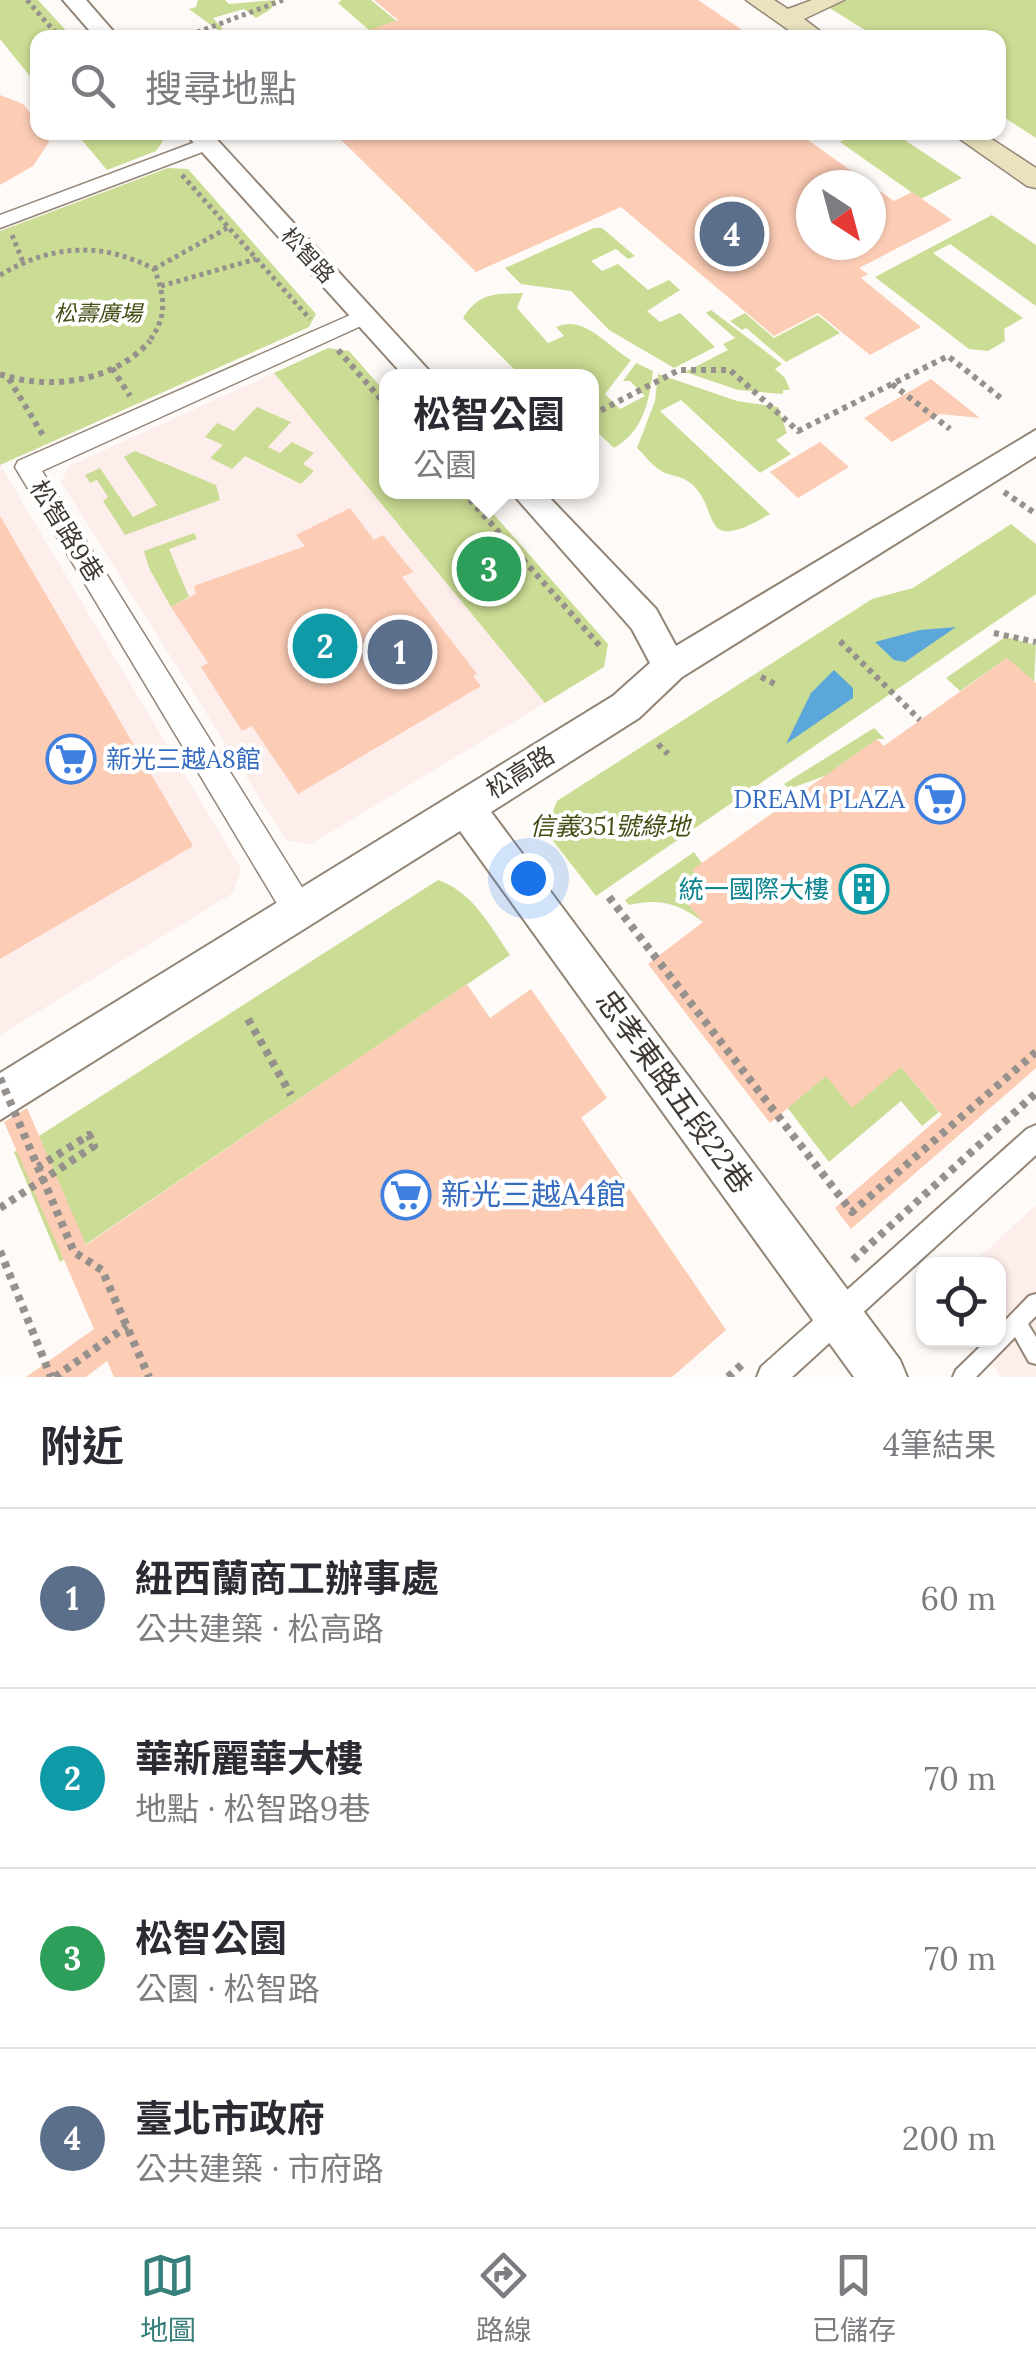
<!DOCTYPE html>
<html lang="zh-TW">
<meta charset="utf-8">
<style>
body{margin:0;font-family:Lora,"Noto Sans TC",serif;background:#f7f7f7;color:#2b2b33}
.controls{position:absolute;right:30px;bottom:30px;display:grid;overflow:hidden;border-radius:20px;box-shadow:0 2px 8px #0004}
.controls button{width:90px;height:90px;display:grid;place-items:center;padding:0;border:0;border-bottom:2px solid #e1e1e2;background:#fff;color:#2b2b33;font:50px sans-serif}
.compass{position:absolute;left:796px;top:170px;width:90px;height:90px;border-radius:50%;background:#fff;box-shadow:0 2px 8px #0004;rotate:144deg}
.you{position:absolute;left:528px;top:878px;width:35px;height:35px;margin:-25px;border:8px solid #fff;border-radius:50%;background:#1a73e8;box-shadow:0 0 0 15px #1a73e833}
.badge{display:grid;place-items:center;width:65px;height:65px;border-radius:50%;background:#377f7a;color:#fff;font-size:32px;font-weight:700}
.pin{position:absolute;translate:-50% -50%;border:5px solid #fff;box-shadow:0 2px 10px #0006}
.popup{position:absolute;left:379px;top:369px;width:220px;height:130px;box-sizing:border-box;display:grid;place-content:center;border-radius:20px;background:#fff;filter:drop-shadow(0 2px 8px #0005);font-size:32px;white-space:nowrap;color:#7c7c81}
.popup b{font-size:38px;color:#2b2b33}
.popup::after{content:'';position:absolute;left:50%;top:100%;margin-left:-20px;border:20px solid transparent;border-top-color:#fff}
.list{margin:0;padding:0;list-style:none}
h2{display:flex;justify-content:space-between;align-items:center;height:130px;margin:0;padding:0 40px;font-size:42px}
h2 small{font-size:32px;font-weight:400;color:#7c7c81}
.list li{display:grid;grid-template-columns:65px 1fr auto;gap:30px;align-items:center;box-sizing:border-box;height:180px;padding:0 40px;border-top:2px solid #e1e1e2}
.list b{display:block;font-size:38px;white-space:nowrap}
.list p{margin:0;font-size:32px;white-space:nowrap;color:#7c7c81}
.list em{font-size:32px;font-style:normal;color:#7c7c81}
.icon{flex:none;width:55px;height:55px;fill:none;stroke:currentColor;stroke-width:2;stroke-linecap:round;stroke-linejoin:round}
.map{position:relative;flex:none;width:1036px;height:1377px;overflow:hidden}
.search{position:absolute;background:#fff;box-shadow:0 2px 8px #0004;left:30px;right:30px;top:30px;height:110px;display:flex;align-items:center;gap:25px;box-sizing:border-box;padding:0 35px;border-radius:20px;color:#7c7c81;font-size:38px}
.sheet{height:850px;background:#fff}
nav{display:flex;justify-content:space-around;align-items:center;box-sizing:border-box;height:140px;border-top:2px solid #e1e1e2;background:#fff;font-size:28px;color:#7c7c81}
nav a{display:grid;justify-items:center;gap:5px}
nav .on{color:#377f7a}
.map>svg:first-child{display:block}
.commercial{fill:#fdedeb}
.green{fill:#cbdd94}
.water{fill:#5ba7d9}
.building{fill:#fcccb5}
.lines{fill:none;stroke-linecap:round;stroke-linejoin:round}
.service-casing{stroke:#938476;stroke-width:4}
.pedestrian-casing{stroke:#938476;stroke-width:4}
.minor-casing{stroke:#938476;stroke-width:3}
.tertiary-casing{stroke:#938476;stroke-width:4}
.secondary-casing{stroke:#938476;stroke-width:3}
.path-far2{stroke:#96918c;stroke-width:5;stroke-dasharray:4 4;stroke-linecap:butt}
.path-far1{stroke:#96918c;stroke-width:6;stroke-dasharray:5 5;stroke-linecap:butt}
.path{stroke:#96918c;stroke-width:8;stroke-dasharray:6 6;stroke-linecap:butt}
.service{fill:#fff;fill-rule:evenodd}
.pedestrian{fill:#fff;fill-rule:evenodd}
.minor{fill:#fff;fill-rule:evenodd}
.tertiary{fill:#fff;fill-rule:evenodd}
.secondary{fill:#eae2be;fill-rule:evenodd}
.path-bridge{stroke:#96918c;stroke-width:8;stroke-dasharray:6 6;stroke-linecap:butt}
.labels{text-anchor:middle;stroke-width:8;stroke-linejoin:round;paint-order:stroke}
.far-street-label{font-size:22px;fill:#3f3933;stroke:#fff}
.far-park-label{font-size:22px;font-style:italic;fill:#424d13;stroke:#fff}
.street-label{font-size:25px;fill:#3f3933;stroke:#fff}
.shop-label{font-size:25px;fill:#366cbe;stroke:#fff;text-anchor:start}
.park-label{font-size:25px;font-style:italic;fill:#424d13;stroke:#fff}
.culture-label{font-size:25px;fill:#0d838f;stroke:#fff;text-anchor:end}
.near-street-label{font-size:30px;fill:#3f3933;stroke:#fff}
.near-shop-label{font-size:30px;fill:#366cbe;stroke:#fff;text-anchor:start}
</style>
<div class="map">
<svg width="1036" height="1377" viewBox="0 0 1036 1377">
<rect width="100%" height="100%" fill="#fefaf7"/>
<g class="commercial">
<polygon points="274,373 545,703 311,844 286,840 61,482 69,466"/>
<polygon points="0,465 241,869 233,893 0,1035"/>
<polygon points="1036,1205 1036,1377 1002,1377 973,1340 998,1340 998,1264 972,1264"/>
</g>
<g class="green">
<polygon points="0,0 38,0 72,37 38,38 37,85 0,39"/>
<polygon points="198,0 225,0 229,4 275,0 271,9 256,18 244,9 213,18 223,29 219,31 189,9 196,7"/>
<polygon points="342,0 371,0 416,37 377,37 338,3"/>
<polygon points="817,0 1036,0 1036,138 999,114 998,38 876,37"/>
<polygon points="76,133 155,133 163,141 156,151 107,170"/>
<polygon points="860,133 894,133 962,178 921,199 840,142"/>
<polygon points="168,168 188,169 316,314 309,327 0,465 0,231"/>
<polygon points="992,215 1036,245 1036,306 950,244 933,253 1023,318 1004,329 1005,341 988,351 969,349 875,277"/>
<polygon points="594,228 602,228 635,256 628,259 616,249 591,261 602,271 618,264 648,290 669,280 680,290 647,311 660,322 680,313 715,347 674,368 609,330 571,291 521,284 505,268"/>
<path d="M523,293l-6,15 31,35 16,-7 -8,-9c28,-13 51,19 75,33l-26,34 15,15 25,-13 -15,-15h-7l13,-18 17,8c-4,31 -10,61 -39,77l-18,-17 -4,2v-57h-71l-58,-58c16,-26 32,-24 60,-25z"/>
<polygon points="711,310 782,364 775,369 785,378 790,390 783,390 783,394 738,390 685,372 728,350 723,344 735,338 706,313"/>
<polygon points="745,313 774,338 818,315 840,333 786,362 746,328 742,330 730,321"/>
<polygon points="328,348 349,351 386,393 386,492 474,492 608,644 604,667 545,703 274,373"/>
<path d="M658,374l79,27 41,6 9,26 -11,7 15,14 -31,19 -79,-73 -21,11 110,103c-75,44 -47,-7 -81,-32 -9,-7 -21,-6 -29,-12 -9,-5 -16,-16 -23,-22l18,-47z"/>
<polygon points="257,407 291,422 268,447 280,453 292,442 314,453 303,464 314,471 301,484 245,456 232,469 210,458 223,445 205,437 217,423 234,431"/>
<polygon points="135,451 216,485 220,500 125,535 103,501 108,497 97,480 90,483 85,475 100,468 133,517 157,505 124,457"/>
<polygon points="1011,524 1036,544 1036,594 596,896 550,837 547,825 557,801 872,599 913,588"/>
<polygon points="194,533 197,539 169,549 189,597 171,607 149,568 144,551"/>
<polygon points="1005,637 1036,645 1034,682 1007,658 960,691 946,678"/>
<polygon points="874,728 885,739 877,739 827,775 789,789 784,784"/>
<path d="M694,852l8,11 -9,7 9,11 -20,15 21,26c-24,-19 -44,-24 -74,-17l-4,-5z"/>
<path d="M438,880c35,12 52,46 72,75l-450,307 -46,-110z"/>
<polygon points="901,1067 939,1112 922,1126 901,1101 829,1162 783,1102 826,1076"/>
</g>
<g class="water">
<polygon points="956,627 905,662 894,660 875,642 920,630"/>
<polygon points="834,670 853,688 853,698 786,744 811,693"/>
</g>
<g class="building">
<polygon points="374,0 698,0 754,38 359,38 358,34 398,20"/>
<polygon points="0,95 23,104 38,122 38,132 46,132 49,142 33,166 0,185"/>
<polygon points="333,132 797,132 871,185 811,185 811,245 871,245 871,185 894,201 912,192 952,220 859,268 868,274 861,278 921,327 870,355 818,313 774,336 621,207 476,272"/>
<polygon points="931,379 980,418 940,414 892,442 864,418"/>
<polygon points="820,442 849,467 798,498 770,472"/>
<polygon points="350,508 374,540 383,535 413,572 402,577 477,674 473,676 481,686 298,794 252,726 242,731 201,667 208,663 171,607 196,594 194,586 305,546 296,535"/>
<polygon points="0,516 193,846 0,959"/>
<polygon points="1007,658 1036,683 1036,1068 851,1229 835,1208 942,1115 901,1067 852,1108 826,1076 770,1123 648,964 703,922 681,896 702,881 692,870 877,739 884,746"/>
<polygon points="467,984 490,1018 531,989 607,1098 581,1118 726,1330 672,1377 114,1377 107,1361 86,1377 26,1377 94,1329 4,1122 27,1108 86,1245"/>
</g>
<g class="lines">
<g class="service-casing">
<polygon id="service" points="1036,1294 1036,1316 1028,1324 1036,1337 1036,1364 1029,1362 1015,1337 976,1377 953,1377 956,1370 987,1340 998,1340 998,1328 1029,1296"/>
</g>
<g class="pedestrian-casing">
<polygon id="pedestrian" points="1036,1125 1036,1155 792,1377 757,1377 761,1367 1027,1129"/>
</g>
<g class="minor-casing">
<g id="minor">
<polygon points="206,138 213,140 213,148 0,228 0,215"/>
<polygon points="364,309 372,311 375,316 372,321 42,471 310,900 314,911 310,922 299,926 288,922 15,467 18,461"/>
</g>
</g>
<g class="tertiary-casing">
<g id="tertiary">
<polygon points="63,0 86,0 119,38 96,38"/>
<polygon points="184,132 210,132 434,376 404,376"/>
<polygon points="1036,430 1036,456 682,677 639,718 491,812 900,1360 907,1377 854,1377 460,831 0,1120 0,1073 613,696 650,663 632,629 511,492 544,492 656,609 676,646"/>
</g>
</g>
<g class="secondary-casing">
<g id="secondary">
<polygon points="746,0 774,0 788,9 812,0 844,0 804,19 829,38 800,38"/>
<polygon points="950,132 981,132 1036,168 1036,188 1027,186"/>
</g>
</g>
<g class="path-far2">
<polyline points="27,0 60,38"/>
<polyline points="182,38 283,0"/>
<polyline points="182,175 310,319"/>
<polyline points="12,235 23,262"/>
<polyline points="154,269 229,227"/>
<path d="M0,275c51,-30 101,-34 154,-6 12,29 13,49 -6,74"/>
<polyline points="161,286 256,259"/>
</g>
<g class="path-far1">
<polyline points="338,350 386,405"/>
<polyline points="112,368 130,396"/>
<path d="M0,374c49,17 114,8 150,-33"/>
<polyline points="9,379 44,437"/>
<polyline points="892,384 950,429"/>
<polyline points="592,415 679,370 730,370 798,431 948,356 1002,399"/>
<polyline points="463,492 600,646"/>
<polyline points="1004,492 1036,514"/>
<polyline points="994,633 1036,642"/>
<polyline points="840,641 920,720"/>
<polyline points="761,677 775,684"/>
<polyline points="658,744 668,754"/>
</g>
<g class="path">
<polyline points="609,897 852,1212 1036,1052"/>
<polyline points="248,1019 291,1095"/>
<polyline points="0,1208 94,1146 89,1135 38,1167"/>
<polyline points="0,1251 51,1377"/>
<polyline points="853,1260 1036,1093"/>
<polyline points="55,1377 127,1326"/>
<polyline points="728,1377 746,1361"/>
</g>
<use href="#service" class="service"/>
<use href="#pedestrian" class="pedestrian"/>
<use href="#minor" class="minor"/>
<use href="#tertiary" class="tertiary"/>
<use href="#secondary" class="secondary"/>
<polyline class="path-bridge" points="0,1078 74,1252 102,1270 149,1377"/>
</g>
<defs>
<g id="supermarket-ring" transform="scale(2.5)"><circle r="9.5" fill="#fff" stroke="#3f7fe0" stroke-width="1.5"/><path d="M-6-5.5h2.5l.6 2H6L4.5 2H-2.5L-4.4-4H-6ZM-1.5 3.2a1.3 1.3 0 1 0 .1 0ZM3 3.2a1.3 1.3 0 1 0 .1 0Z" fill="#3f7fe0"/></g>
<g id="building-ring" transform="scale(2.5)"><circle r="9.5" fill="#fff" stroke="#0f9aa8" stroke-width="1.5"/><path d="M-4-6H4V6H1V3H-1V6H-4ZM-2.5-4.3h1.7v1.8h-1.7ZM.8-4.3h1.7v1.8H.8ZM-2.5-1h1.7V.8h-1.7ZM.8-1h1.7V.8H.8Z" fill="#0f9aa8"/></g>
</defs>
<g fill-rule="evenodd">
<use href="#supermarket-ring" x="71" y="759"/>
<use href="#supermarket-ring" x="940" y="799"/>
<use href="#building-ring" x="864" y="889"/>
<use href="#supermarket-ring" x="406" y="1195"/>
</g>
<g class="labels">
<g class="far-street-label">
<text transform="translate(308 255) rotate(47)" y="8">松智路</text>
</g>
<g class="far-park-label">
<text x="98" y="321">松壽廣場</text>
</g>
<g class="street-label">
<text transform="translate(67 531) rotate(58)" y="9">松智路9巷</text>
<text transform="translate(520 772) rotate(-32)" y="9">松高路</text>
</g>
<g class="shop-label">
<text x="106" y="768">新光三越A8館</text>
<text x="905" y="808" text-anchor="end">DREAM PLAZA</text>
</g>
<g class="park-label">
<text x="610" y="835">信義351號綠地</text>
</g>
<g class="culture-label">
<text x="829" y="898">統一國際大樓</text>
</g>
<g class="near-street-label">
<text transform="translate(674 1092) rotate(54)" y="10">忠孝東路五段22巷</text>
</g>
<g class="near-shop-label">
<text x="441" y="1205">新光三越A4館</text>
</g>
</g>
</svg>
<div class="controls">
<button><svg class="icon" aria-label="locate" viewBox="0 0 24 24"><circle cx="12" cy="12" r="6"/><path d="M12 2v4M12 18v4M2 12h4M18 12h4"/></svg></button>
</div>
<svg class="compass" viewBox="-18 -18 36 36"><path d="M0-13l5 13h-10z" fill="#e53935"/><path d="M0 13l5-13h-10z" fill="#7c7c81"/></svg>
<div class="you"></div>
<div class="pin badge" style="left:400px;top:652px;background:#5c6f8a">1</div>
<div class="pin badge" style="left:325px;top:646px;background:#0f9aa8">2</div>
<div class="pin badge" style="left:489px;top:569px;background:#2e9e5b">3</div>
<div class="popup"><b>松智公園</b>公園</div>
<div class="pin badge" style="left:732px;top:234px;background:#5c6f8a">4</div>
<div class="search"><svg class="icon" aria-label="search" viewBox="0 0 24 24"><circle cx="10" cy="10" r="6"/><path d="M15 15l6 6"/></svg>搜尋地點</div>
</div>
<section class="sheet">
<h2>附近<small>4筆結果</small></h2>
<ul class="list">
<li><span class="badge" style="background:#5c6f8a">1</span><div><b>紐西蘭商工辦事處</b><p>公共建築 · 松高路</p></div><em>60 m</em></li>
<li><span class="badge" style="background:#0f9aa8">2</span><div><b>華新麗華大樓</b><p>地點 · 松智路9巷</p></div><em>70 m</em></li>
<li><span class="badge" style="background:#2e9e5b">3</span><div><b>松智公園</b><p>公園 · 松智路</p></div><em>70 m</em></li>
<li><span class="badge" style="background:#5c6f8a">4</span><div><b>臺北市政府</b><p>公共建築 · 市府路</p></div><em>200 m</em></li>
</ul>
</section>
<nav>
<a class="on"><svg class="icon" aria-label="map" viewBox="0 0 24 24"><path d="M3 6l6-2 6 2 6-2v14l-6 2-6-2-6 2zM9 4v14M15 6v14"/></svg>地圖</a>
<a><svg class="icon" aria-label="directions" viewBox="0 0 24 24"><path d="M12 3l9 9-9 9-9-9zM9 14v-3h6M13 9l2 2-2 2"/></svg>路線</a>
<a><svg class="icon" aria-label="saved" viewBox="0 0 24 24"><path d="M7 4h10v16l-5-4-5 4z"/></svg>已儲存</a>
</nav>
